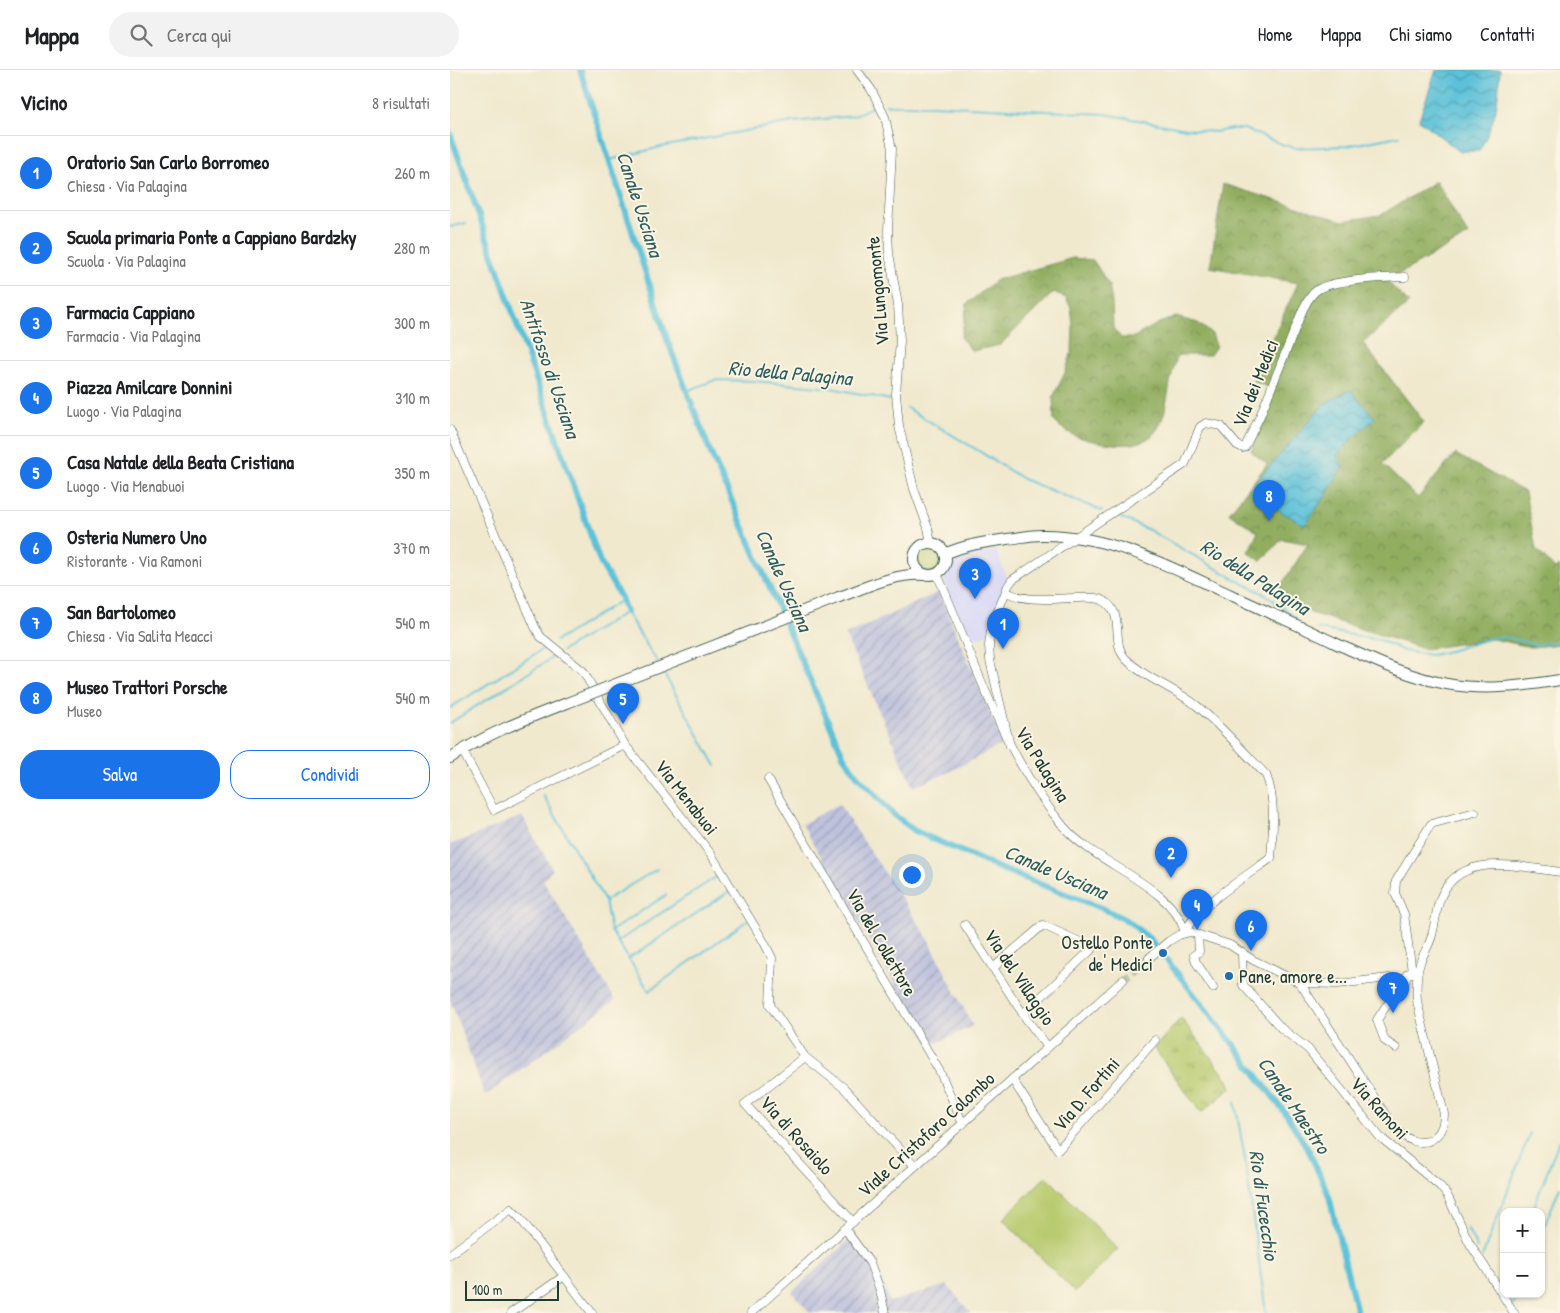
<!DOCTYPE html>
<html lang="it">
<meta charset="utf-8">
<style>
body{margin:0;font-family:"Patrick Hand",sans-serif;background:#f2f2f2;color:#202124}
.controls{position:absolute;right:15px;bottom:15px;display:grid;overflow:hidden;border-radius:10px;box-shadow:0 1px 4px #0004}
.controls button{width:45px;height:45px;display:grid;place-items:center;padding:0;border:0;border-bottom:1px solid #e0e0e0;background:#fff;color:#202124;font:25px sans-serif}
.scale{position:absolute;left:15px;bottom:12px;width:94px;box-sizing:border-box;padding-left:5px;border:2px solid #1f3d34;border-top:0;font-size:14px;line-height:18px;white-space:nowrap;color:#1f3d34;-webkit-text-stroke:4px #fcf5e5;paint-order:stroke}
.you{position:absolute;left:461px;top:804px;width:18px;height:18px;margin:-12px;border:4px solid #fff;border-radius:50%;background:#1a73e8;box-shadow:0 0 0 8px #1a73e833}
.badge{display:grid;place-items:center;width:32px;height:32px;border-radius:50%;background:#1a73e8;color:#fff;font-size:16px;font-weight:700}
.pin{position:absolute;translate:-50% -41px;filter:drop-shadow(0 1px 2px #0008)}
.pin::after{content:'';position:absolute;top:26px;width:18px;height:15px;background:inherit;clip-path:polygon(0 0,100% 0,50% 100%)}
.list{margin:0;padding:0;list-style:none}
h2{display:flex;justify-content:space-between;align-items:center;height:65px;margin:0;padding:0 20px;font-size:21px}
h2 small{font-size:16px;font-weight:400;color:#757577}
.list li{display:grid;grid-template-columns:32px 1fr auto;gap:15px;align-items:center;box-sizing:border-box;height:75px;padding:0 20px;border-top:1px solid #e0e0e0}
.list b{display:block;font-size:19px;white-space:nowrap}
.list p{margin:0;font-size:16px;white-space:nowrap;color:#757577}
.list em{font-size:16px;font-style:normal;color:#757577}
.actions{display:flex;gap:10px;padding:15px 20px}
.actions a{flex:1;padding:11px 0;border:1px solid #1a73e8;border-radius:20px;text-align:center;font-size:18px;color:#1a73e8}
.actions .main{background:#1a73e8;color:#fff}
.icon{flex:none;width:28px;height:28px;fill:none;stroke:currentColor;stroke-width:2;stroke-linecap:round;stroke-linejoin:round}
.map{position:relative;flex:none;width:1110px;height:1243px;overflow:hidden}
header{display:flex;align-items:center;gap:30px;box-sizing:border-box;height:70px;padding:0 25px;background:#fff;border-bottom:1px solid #e0e0e0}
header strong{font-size:24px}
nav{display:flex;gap:28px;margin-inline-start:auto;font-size:18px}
.search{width:350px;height:45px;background:#f2f2f2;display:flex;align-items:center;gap:12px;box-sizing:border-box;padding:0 18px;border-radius:28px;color:#757577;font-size:19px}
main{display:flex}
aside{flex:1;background:#fff}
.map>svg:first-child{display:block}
.built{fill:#d6d7f8}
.industrial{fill:url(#industrial-furrows)}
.grass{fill:#b7ca6e;stroke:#6b8451}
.forest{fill:url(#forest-crowns);stroke:#58764a;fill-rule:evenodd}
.park{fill:url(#park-tufts);stroke:#6b8451}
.water{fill:url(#water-waves);stroke:#3d7f86}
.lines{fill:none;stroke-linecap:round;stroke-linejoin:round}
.stream{stroke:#5bc1d9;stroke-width:2}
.canal{stroke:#5bc1d9;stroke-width:6}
.minor-tunnel{stroke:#c6c7af;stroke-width:8;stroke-dasharray:8 4;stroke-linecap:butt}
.minor-casing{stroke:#3e574b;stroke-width:9}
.major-casing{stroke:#3e574b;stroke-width:12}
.minor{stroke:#fff;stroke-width:8}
.major{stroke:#fff;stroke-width:10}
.major-bridge-casing{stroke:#3e574b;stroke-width:12;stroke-linecap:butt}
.major-bridge{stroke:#fff;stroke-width:10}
.poi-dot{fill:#1f6fb2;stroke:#fcf5e5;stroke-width:2}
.labels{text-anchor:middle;stroke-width:4;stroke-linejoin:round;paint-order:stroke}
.street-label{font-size:19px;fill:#1f3d34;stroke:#fcf5e5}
.poi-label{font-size:19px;fill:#1f3d34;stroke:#fcf5e5;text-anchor:end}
.water-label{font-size:20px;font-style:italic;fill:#2e5e5d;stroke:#fcf5e5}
</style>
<header>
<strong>Mappa</strong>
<div class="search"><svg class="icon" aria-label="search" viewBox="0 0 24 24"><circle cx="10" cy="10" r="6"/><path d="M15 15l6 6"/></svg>Cerca qui</div>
<nav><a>Home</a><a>Mappa</a><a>Chi siamo</a><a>Contatti</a></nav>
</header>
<main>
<aside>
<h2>Vicino<small>8 risultati</small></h2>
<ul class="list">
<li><span class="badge">1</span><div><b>Oratorio San Carlo Borromeo</b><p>Chiesa · Via Palagina</p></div><em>260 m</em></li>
<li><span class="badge">2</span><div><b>Scuola primaria Ponte a Cappiano Bardzky</b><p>Scuola · Via Palagina</p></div><em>280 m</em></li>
<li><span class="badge">3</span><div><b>Farmacia Cappiano</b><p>Farmacia · Via Palagina</p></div><em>300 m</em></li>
<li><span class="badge">4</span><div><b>Piazza Amilcare Donnini</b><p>Luogo · Via Palagina</p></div><em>310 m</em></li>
<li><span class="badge">5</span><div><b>Casa Natale della Beata Cristiana</b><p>Luogo · Via Menabuoi</p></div><em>350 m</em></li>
<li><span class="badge">6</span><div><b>Osteria Numero Uno</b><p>Ristorante · Via Ramoni</p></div><em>370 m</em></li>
<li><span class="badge">7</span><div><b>San Bartolomeo</b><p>Chiesa · Via Salita Meacci</p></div><em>540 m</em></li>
<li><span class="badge">8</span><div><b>Museo Trattori Porsche</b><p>Museo</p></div><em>540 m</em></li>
</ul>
<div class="actions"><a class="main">Salva</a><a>Condividi</a></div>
</aside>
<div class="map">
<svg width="1110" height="1243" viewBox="0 0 1110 1243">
<defs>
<pattern id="industrial-furrows" width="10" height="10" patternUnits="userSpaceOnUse" patternTransform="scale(1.25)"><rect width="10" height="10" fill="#bec2dd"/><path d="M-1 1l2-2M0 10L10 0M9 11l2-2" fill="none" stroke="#9a9fb4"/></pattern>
<pattern id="forest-crowns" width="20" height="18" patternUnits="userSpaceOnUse" patternTransform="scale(1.25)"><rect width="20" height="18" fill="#91ae61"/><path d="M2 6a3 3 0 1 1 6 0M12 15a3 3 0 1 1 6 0" fill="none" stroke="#768f51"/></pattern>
<pattern id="park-tufts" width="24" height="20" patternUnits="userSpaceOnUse" patternTransform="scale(1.25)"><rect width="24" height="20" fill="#b7ca6e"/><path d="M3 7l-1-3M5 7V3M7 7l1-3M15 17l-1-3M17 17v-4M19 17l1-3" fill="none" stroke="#94a55b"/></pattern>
<pattern id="water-waves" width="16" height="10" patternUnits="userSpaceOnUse" patternTransform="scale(1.25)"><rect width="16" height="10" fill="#5bc1d9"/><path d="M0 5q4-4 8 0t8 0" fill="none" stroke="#4b9eb1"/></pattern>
</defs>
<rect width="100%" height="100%" fill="#fcf5e5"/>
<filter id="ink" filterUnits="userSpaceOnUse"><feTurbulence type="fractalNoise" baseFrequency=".02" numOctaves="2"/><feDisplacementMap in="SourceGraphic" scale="10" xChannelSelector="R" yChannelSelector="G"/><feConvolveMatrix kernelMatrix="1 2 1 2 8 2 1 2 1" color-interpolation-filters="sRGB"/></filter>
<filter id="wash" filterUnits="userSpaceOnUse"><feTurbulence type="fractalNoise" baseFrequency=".0096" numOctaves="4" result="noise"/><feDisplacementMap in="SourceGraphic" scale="20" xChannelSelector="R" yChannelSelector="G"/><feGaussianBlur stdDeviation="1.12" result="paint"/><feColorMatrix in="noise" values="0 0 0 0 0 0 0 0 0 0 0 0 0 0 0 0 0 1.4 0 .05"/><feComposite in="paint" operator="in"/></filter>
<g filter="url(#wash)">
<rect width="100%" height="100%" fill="#f0e9ce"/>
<polygon class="built" points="546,480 557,508 537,565 519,569 493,511 498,498 506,488"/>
<g class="industrial">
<polygon points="489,522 553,674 497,703 463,717 395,565"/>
<polygon points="389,734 476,865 523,956 480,976 352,754"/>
<polygon points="72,746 103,800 93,810 165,930 35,1026 0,930 0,775"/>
<polygon points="404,1165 427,1197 440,1232 497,1215 521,1243 360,1243 342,1222"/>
</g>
<g class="grass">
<circle cx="480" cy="490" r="13"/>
<polygon points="596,1106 668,1179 625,1222 553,1149"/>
</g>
<g class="forest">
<path d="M986,111l32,54 -81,46 22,22 -46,40 61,79 -42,42 36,34 37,-44 70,38 11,57 19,20 5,-3v78l-29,3 -38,-8 -69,10 -119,-38 -29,-18 32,-49 -26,-5 -21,22 -13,-9 10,-20 -29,-19 38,-49 -16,-13 24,-61 -22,-9 45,-98 -88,-16 13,-83 119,37 39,-6zM875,333l20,43 -8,10 -88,35z"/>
<path d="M623,188l20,2 16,25 3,17 1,26 8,10h11l27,-15 17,-6 22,6 14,11 4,12 -6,9h-32c-19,46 0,99 -73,88 -20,-3 -37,-7 -51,-22l-1,-24 12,-24 7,-22 1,-25 -2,-18 -5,-10 -12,-6 -54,53 -28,6 -11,-13 6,-34 29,-24z"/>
</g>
<polygon class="park" points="731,948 778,1010 781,1018 751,1043 704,978"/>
<g class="water">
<path d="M986,0h64c-2,34 -4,51 -21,81h-20l-40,-31z"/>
<polygon points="900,320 925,348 895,376 887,386 893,396 876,425 855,455 804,427 799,420 875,333"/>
</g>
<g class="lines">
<g class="stream">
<polyline points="435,35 482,35 655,44 736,59 765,62 782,59 794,59 834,75 846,78 897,76 949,66"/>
<polyline points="159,90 211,77 342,52 403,46 424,36"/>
<polyline points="0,157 16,153"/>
<polyline points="237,321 265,310 303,311 381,318 441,330"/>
<polyline points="457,338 524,378 573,409 652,441"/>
<polyline points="667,446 699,460 792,513 809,521 829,534 847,550"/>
<polyline points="868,559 930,570 954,581 981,585 996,582 1041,568 1055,567 1086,575 1110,571"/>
<polyline points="106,571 172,530"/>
<polyline points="112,581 176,542 208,593"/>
<polyline points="212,600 266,696"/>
<polyline points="0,638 96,577"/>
<polyline points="0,653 108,584"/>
<polyline points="93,725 155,831 161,861 199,921 298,850"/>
<polyline points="156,830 207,799"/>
<polyline points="161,861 216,825"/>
<polyline points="167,872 269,805"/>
<polyline points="178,889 280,821"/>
<polyline points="785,1032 795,1089 816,1243"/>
<polyline points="1082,1142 1109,1071"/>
<polyline points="1017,1158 1027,1178"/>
<polyline points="1091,1164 1110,1117"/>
<polyline points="1032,1187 1080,1063"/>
<polyline points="1063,1235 1068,1224"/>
</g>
<g class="canal">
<polyline points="130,0 218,272 260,381 393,685 408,707 443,744 465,761 549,798 654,839 678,851 701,870 784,975 836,1044 859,1081 879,1126 907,1243"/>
<polyline points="0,63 150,492 172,530 176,542"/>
</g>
</g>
</g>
<g filter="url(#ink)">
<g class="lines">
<polyline class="minor-tunnel" points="673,910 699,888"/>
<g class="minor-casing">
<g id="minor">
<polyline points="407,0 421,19 435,47 442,79 438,161 439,183 448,235 450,271 446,324 449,356 464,419 478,458 481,473"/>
<polyline points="0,360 85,557 90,566 133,601 175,675 261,784 314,872 322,888 320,935 355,987 394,1018 465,1096"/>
<path d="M487,504c39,87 64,179 127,253 31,37 108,58 121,105"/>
<path d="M556,521c16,12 52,7 71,7 9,0 19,-2 27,3 22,13 6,42 22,58 20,20 48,29 70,46 25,21 47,46 70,70 10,24 7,56 5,83 -22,16 -76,50 -86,74"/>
<path d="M560,676l-20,-86 -1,-15 2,-14 7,-20 10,-25 4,-6 173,-116 15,-37 6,-4 15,3 16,19 6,3 2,-1 15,-31 43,-107c4,-7 7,-14 14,-19 15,-11 68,-12 88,-13"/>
<polyline points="12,680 44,740 175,675"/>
<polyline points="318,709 490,1002 513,1054"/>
<polyline points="515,855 577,950 598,977"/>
<polyline points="748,865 749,882 744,885 746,892 763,918"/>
<polyline points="792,882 793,915 831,958 858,979 930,1067 990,1116 997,1125 1019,1172 1064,1243"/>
<path d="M699,888l20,-17 10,-6 11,-3 40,13 23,15 47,23 94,145c6,5 12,11 20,13 19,5 30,-9 30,-27l-27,-113c-1,-14 -1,-28 4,-41 4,-9 9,-16 11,-25 3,-11 4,-23 7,-33 17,-53 80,-35 121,-30"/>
<polyline points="543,898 593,855 643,878 573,944"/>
<polyline points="962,902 954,844 945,823 946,811 981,754 1025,742"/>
<polyline points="850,913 888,914 939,908"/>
<polyline points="946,978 935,971 927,950 936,936 954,917 957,904 966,902"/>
<polyline points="355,987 295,1034 403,1152"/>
<polyline points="562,1009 608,1080 705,970"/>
<polyline points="395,1159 420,1193 430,1220 435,1243"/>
<polyline points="0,1184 61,1139 70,1148 142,1243"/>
<polyline points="61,1243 114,1206"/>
<polyline points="301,1243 673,910"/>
</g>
</g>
<g class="major-casing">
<g id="major">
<circle cx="480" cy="489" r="16"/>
<path d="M495,484c19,-9 41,-12 62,-15 11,-1 23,-4 34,-4 69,-1 129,32 190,60 35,16 71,32 106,49 36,16 71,33 110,40 37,7 76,2 113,-4"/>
<path d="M389,527c28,-10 56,-24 85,-22"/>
<path d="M0,688c42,-28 89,-44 135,-62"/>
</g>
</g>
<use href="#minor" class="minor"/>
<use href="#major" class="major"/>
<g class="major-bridge-casing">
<polyline id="major-bridge" points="135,626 389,527"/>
</g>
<use href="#major-bridge" class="major-bridge"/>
</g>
</g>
<g class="poi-dot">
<circle cx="713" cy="883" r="5"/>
<circle cx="779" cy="906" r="5"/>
</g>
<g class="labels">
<g class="street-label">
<text transform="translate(427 221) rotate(-95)" y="7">Via Lungomonte</text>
<text transform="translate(805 313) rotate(-68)" y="7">Via dei Medici</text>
<text transform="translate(593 694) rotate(58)" y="7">Via Palagina</text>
<text transform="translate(237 727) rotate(52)" y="7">Via Menabuoi</text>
<text transform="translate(432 872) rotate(60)" y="7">Via del Collettore</text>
<text transform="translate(570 907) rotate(56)" y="7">Via del Villaggio</text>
<text transform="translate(636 1024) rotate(-49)" y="7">Via D. Fortini</text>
<text transform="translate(930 1038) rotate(48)" y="7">Via Ramoni</text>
<text transform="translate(476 1064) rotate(-42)" y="7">Viale Cristoforo Colombo</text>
<text transform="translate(347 1065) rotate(48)" y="7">Via di Rosaiolo</text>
</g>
<g class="poi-label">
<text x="703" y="879">Ostello Ponte<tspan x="703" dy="22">de' Medici</tspan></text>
<text x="789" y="913" text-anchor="start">Pane, amore e...</text>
</g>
<g class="water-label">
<text transform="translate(190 134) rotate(72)" y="7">Canale Usciana</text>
<text transform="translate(100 298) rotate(71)" y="7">Antifosso di Usciana</text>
<text transform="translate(340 303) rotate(5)" y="7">Rio della Palagina</text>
<text transform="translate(805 507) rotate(32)" y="7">Rio della Palagina</text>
<text transform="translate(334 510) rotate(66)" y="7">Canale Usciana</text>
<text transform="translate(606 802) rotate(23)" y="7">Canale Usciana</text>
<text transform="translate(844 1035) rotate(56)" y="7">Canale Maestro</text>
<text transform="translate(814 1135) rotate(82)" y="7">Rio di Fucecchio</text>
</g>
</g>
</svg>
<div class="controls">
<button>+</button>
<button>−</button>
</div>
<div class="scale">100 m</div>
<div class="you"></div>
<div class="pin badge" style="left:553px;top:579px">1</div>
<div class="pin badge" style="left:721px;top:808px">2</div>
<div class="pin badge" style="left:525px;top:529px">3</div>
<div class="pin badge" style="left:747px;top:860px">4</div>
<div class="pin badge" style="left:173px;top:654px">5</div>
<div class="pin badge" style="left:801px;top:881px">6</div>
<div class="pin badge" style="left:943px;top:943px">7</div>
<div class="pin badge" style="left:819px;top:451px">8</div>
</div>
</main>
